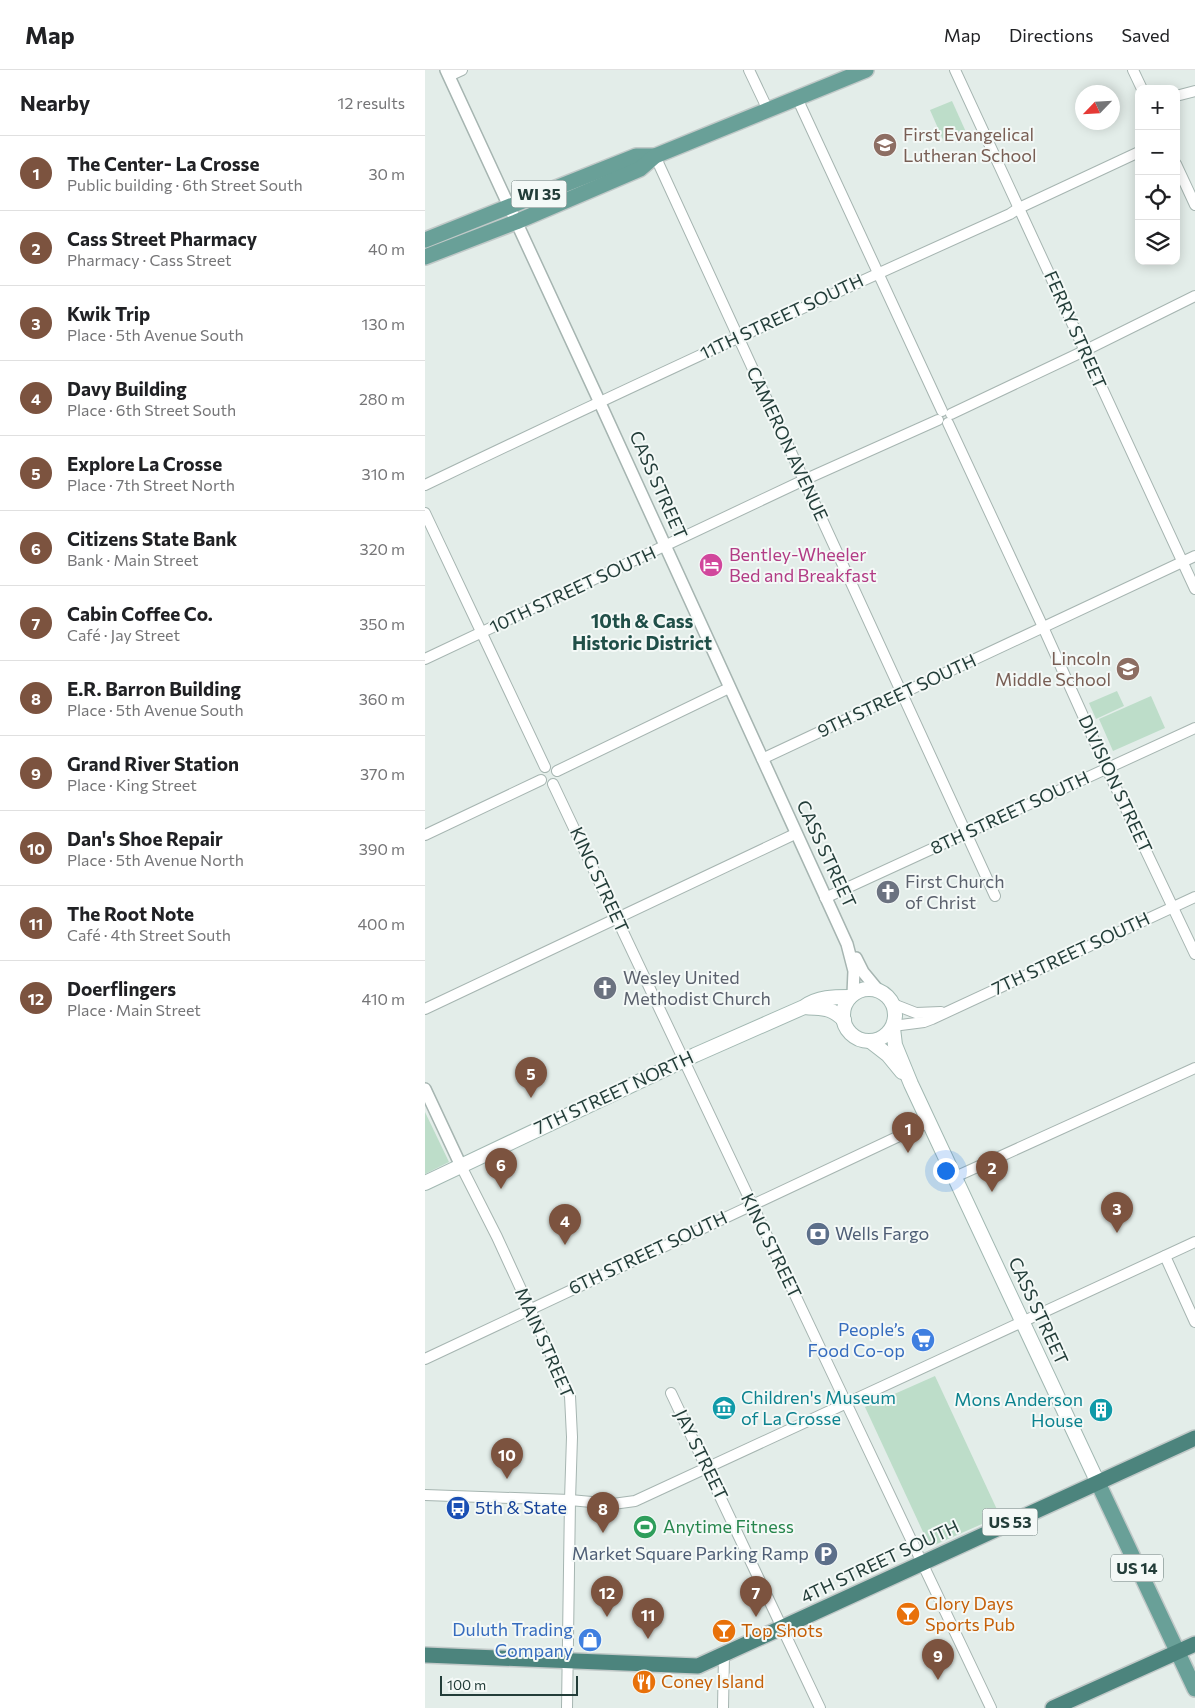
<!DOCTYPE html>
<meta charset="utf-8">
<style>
body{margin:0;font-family:Commissioner,sans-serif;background:#f2f2f2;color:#202124}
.controls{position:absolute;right:15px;top:15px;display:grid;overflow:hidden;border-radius:10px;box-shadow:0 2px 12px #0003}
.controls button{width:45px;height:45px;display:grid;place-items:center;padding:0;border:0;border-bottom:1px solid #e0e0e0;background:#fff;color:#202124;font:25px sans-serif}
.compass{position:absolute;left:650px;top:15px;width:45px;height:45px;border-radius:50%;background:#fff;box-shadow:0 2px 12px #0003;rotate:245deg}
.scale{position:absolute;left:15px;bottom:12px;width:138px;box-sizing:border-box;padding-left:5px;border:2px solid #233d39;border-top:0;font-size:14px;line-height:18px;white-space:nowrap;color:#233d39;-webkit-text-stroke:4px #f4f9f7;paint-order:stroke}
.you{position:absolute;left:520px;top:1100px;width:18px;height:18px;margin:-12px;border:4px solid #fff;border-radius:50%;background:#1a73e8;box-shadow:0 0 0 8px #1a73e833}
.badge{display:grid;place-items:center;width:32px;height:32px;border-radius:50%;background:#7c533f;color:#fff;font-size:16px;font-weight:700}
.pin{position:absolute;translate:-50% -41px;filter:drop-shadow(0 1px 2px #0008)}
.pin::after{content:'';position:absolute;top:26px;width:18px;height:15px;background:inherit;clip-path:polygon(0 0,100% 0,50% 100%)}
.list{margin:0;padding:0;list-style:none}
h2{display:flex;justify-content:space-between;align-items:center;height:65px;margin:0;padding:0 20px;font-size:21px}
h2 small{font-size:16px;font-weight:400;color:#757577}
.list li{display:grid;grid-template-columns:32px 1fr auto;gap:15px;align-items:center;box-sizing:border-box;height:75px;padding:0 20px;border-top:1px solid #e0e0e0}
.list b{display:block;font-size:19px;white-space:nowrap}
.list p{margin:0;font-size:16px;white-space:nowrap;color:#757577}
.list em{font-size:16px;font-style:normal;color:#757577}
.icon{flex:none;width:28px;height:28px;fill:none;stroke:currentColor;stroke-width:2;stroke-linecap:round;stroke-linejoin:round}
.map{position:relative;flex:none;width:770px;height:1638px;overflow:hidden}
header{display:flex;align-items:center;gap:30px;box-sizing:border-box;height:70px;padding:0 25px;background:#fff;border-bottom:1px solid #e0e0e0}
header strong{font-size:24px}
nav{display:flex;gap:28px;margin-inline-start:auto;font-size:18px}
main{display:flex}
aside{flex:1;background:#fff}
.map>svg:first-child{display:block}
.green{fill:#bdddc9}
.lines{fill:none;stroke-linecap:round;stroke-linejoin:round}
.minor-casing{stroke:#a6b5b1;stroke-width:12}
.tertiary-casing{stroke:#a6b5b1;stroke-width:14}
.secondary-casing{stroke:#a2b8b2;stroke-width:16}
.primary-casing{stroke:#c1c9c8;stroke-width:18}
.trunk-casing{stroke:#c1c9c8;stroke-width:18}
.minor{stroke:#fff;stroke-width:10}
.tertiary{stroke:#fff;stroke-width:11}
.secondary{stroke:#fff;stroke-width:14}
.primary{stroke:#69a098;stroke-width:15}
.trunk{stroke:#4c847d;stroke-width:15}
.labels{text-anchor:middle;stroke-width:4;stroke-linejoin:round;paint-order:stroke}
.shield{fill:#f4f9f7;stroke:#627572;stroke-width:1}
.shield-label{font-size:16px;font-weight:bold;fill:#233d39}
.education-label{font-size:18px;fill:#785e54;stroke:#f4f9f7;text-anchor:start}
.street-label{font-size:18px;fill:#233d39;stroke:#f4f9f7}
.hotel-label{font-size:18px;fill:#b23c85;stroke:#f4f9f7;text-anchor:start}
.worship-label{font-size:18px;fill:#5b616d;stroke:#f4f9f7;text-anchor:start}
.service-label{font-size:18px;fill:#4e5e75;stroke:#f4f9f7;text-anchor:start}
.shop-label{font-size:18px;fill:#366cbe;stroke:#f4f9f7;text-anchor:end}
.culture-label{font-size:18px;fill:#0d838f;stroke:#f4f9f7;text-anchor:start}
.transit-label{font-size:18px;fill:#164399;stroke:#f4f9f7;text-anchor:start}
.leisure-label{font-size:18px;fill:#27864d;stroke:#f4f9f7;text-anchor:start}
.food-label{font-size:18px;fill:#c56008;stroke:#f4f9f7;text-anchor:start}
.neighbourhood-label{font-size:19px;font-weight:bold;fill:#204f48;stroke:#f4f9f7}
</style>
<header>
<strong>Map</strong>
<nav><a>Map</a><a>Directions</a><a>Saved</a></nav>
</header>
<main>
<aside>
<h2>Nearby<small>12 results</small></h2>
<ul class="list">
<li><span class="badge">1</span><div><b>The Center- La Crosse</b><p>Public building · 6th Street South</p></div><em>30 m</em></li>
<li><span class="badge">2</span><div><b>Cass Street Pharmacy</b><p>Pharmacy · Cass Street</p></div><em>40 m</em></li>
<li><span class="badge">3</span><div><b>Kwik Trip</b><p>Place · 5th Avenue South</p></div><em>130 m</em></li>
<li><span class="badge">4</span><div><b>Davy Building</b><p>Place · 6th Street South</p></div><em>280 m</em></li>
<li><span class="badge">5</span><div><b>Explore La Crosse</b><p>Place · 7th Street North</p></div><em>310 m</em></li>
<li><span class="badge">6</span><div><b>Citizens State Bank</b><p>Bank · Main Street</p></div><em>320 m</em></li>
<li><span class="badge">7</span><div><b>Cabin Coffee Co.</b><p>Café · Jay Street</p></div><em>350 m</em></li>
<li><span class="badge">8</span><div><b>E.R. Barron Building</b><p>Place · 5th Avenue South</p></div><em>360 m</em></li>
<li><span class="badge">9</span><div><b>Grand River Station</b><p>Place · King Street</p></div><em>370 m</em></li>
<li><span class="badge">10</span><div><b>Dan's Shoe Repair</b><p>Place · 5th Avenue North</p></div><em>390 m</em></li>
<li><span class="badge">11</span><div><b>The Root Note</b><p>Café · 4th Street South</p></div><em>400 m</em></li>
<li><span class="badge">12</span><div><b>Doerflingers</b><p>Place · Main Street</p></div><em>410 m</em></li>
</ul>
</aside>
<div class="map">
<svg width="770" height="1638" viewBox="0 0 770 1638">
<rect width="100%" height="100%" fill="#e3ede9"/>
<g class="green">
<polygon points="527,31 541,62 519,72 505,40"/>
<polygon points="692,621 699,636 671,649 664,633"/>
<polygon points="726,626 740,658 688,681 674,649"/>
<polygon points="0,1042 24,1092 0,1104"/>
<polygon points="510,1306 575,1446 505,1477 440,1337"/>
</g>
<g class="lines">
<g class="minor-casing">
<g id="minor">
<polyline points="324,0 343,40"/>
<polyline points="530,0 770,519"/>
<polyline points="708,0 717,19"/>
<polyline points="24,6 37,0"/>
<polyline points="751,26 770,21"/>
<polyline points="372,28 517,341"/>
<polyline points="230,86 570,826"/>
<polyline points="751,94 770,135"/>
<polyline points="526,344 659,281 770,226"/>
<polyline points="523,353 618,557 682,699 770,884"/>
<path d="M0,415c194,-93 389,-183 585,-271l9,-6 120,-56"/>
<polyline points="0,443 120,697"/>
<polyline points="0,589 379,410 513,350"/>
<polyline points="337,689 770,486"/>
<polyline points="132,701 304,618"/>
<path d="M128,714c145,308 292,616 438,924"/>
<polyline points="0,765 116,710"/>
<polyline points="400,828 770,658"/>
<polyline points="468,934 491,943 516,942"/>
<polyline points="0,939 370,764"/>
<polyline points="468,956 499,952 507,949 770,827"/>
<polyline points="36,1096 72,1167 145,1326 147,1367 145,1430 142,1638"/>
<polyline points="530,1107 770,998"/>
<polyline points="740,1186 770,1252"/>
<polyline points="0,1289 504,1052"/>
<polyline points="246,1323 395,1638"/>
<polyline points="0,1425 145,1430 188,1434 210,1431 770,1172"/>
<polyline points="298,1638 299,1584"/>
</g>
</g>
<g class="tertiary-casing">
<g id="tertiary">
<polyline points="21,0 170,322 422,874 429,901 428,924"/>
<polyline points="431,888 438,902 452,919"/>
<polyline points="0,1019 36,1096"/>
</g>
</g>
<g class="secondary-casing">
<g id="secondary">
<circle cx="444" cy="945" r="26"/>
<path d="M380,937c17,2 25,-1 39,13"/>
<polyline points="468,958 470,975 486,1014 673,1413"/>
<polyline points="445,971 463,985 477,1002"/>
<path d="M0,1113l270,-128 109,-48c14,-10 30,-10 46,-10"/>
</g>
</g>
<g class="primary-casing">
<g id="primary">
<polyline points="0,170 211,86 230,86"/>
<polyline points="0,187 91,152 215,99 230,86 441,0"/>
<polyline points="673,1413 770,1619"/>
</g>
</g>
<g class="trunk-casing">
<g id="trunk">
<polyline points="0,1585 273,1596 770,1368"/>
<polyline points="628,1638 770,1574"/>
</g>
</g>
<use href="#minor" class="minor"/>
<use href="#tertiary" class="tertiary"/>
<use href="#secondary" class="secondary"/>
<use href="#primary" class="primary"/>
<use href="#trunk" class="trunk"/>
</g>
<defs>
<g id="school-disc" transform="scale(1.25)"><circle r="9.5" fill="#8d6e63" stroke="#f4f9f7"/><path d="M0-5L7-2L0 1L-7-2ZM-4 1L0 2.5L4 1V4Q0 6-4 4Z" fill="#fff"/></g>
<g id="hotel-disc" transform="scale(1.25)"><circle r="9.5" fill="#d1479c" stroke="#f4f9f7"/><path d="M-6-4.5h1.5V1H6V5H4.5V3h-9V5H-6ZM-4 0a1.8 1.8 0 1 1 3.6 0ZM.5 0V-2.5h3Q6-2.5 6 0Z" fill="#fff"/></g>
<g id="church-disc" transform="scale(1.25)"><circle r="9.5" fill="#6b7280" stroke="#f4f9f7"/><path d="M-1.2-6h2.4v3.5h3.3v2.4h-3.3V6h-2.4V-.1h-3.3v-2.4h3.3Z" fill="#fff"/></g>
<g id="bank-disc" transform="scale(1.25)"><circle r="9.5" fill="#5c6f8a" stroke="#f4f9f7"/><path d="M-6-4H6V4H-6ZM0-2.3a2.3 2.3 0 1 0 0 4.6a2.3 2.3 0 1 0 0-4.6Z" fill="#fff"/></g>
<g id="supermarket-disc" transform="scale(1.25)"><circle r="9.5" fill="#3f7fe0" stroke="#f4f9f7"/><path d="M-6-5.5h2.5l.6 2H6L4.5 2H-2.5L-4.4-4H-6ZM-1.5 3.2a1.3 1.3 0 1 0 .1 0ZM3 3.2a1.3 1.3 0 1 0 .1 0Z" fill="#fff"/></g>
<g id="museum-disc" transform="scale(1.25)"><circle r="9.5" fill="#0f9aa8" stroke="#f4f9f7"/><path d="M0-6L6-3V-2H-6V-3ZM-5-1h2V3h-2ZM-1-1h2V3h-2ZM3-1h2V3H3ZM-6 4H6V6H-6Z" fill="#fff"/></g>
<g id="building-disc" transform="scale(1.25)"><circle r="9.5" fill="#0f9aa8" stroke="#f4f9f7"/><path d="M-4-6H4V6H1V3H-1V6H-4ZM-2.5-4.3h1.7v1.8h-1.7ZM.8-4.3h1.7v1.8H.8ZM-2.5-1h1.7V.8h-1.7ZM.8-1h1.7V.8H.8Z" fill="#fff"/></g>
<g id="bus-disc" transform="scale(1.25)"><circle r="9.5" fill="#1a4fb4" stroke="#f4f9f7"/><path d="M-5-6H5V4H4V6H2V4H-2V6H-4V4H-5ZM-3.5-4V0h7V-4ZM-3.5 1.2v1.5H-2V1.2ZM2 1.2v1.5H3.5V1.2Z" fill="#fff"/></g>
<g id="stadium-disc" transform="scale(1.25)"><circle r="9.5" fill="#2e9e5b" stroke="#f4f9f7"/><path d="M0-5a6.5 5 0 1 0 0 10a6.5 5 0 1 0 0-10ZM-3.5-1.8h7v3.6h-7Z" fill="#fff"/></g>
<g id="parking-disc" transform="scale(1.25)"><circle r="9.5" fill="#5c6f8a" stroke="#f4f9f7"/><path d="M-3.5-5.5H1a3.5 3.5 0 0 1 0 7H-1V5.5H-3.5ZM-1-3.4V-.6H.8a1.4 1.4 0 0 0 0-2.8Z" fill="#fff"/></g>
<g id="bar-disc" transform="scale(1.25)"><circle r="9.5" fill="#e8710a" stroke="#f4f9f7"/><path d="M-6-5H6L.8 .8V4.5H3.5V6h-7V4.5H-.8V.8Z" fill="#fff"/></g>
<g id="shop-disc" transform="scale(1.25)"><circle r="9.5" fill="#3f7fe0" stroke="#f4f9f7"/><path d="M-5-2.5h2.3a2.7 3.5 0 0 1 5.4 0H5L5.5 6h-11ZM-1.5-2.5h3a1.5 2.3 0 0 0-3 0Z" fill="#fff"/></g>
<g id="restaurant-disc" transform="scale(1.25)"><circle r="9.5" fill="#e8710a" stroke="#f4f9f7"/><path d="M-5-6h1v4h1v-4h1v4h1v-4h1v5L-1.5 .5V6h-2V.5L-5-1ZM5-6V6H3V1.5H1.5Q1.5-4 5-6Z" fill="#fff"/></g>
</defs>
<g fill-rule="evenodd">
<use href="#school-disc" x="460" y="75"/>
<use href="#hotel-disc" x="286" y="495"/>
<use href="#school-disc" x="703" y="599"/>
<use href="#church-disc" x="463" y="822"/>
<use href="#church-disc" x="180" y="918"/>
<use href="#bank-disc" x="393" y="1164"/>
<use href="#supermarket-disc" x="498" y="1270"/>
<use href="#museum-disc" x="299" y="1338"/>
<use href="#building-disc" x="676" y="1340"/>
<use href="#bus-disc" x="33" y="1438"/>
<use href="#stadium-disc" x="220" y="1457"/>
<use href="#parking-disc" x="401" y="1484"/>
<use href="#bar-disc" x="483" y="1544"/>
<use href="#bar-disc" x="299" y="1561"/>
<use href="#shop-disc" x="165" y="1570"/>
<use href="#restaurant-disc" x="219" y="1612"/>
</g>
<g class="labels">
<g class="shield">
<rect x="86.5" y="110.5" width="55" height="27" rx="4"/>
<rect x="557.5" y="1438.5" width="55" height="27" rx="4"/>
<rect x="686" y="1484.5" width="52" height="27" rx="4"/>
</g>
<g class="shield-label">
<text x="114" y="130">WI 35</text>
<text x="585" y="1458">US 53</text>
<text x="712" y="1504">US 14</text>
</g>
<g class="education-label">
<text x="478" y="71">First Evangelical<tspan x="478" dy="21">Lutheran School</tspan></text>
<text x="686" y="595" text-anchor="end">Lincoln<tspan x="686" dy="21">Middle School</tspan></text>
</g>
<g class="street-label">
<text transform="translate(357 247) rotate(-25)" y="6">11TH STREET SOUTH</text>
<text transform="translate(650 260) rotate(66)" y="6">FERRY STREET</text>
<text transform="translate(362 374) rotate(65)" y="6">CAMERON AVENUE</text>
<text transform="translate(233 415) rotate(66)" y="6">CASS STREET</text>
<text transform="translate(148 520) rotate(-25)" y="6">10TH STREET SOUTH</text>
<text transform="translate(472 626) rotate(-25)" y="6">9TH STREET SOUTH</text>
<text transform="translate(690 714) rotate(65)" y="6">DIVISION STREET</text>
<text transform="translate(585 743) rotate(-25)" y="6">8TH STREET SOUTH</text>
<text transform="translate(401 784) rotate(65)" y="6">CASS STREET</text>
<text transform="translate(174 810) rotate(65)" y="6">KING STREET</text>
<text transform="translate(646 884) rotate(-25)" y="6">7TH STREET SOUTH</text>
<text transform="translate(189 1023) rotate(-25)" y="6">7TH STREET NORTH</text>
<text transform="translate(346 1176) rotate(64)" y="6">KING STREET</text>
<text transform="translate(223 1183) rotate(-25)" y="6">6TH STREET SOUTH</text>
<text transform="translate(613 1241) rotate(65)" y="6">CASS STREET</text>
<text transform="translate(119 1273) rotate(66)" y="6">MAIN STREET</text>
<text transform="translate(276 1385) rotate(64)" y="6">JAY STREET</text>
<text transform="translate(455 1492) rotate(-25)" y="6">4TH STREET SOUTH</text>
</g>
<g class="hotel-label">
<text x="304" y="491">Bentley-Wheeler<tspan x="304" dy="21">Bed and Breakfast</tspan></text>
</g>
<g class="worship-label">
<text x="480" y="818">First Church<tspan x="480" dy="21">of Christ</tspan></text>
<text x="198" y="914">Wesley United<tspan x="198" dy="21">Methodist Church</tspan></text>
</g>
<g class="service-label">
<text x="410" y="1170">Wells Fargo</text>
<text x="384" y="1490" text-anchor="end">Market Square Parking Ramp</text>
</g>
<g class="shop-label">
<text x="480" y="1266">People’s<tspan x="480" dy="21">Food Co-op</tspan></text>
<text x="148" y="1566">Duluth Trading<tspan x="148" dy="21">Company</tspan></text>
</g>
<g class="culture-label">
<text x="316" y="1334">Children's Museum<tspan x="316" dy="21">of La Crosse</tspan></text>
<text x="658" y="1336" text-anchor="end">Mons Anderson<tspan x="658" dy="21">House</tspan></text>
</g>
<g class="transit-label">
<text x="50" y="1444">5th &amp; State</text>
</g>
<g class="leisure-label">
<text x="238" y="1463">Anytime Fitness</text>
</g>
<g class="food-label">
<text x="500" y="1540">Glory Days<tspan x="500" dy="21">Sports Pub</tspan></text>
<text x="316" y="1567">Top Shots</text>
<text x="236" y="1618">Coney Island</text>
</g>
<g class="neighbourhood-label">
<text x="217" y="558">10th &amp; Cass<tspan x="217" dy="22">Historic District</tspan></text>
</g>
</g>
</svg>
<div class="controls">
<button>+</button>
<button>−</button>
<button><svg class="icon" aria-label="locate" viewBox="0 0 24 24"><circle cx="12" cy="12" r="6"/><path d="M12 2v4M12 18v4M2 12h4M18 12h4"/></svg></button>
<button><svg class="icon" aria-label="layers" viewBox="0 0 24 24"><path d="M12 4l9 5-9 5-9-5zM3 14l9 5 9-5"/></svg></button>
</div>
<svg class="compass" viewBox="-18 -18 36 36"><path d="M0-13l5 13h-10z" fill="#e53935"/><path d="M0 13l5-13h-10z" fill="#757577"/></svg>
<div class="scale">100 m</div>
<div class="you"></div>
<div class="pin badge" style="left:483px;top:1083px">1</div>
<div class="pin badge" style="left:567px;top:1122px">2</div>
<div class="pin badge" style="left:692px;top:1163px">3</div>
<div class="pin badge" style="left:140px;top:1175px">4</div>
<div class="pin badge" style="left:106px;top:1028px">5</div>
<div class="pin badge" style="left:76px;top:1119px">6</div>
<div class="pin badge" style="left:331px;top:1547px">7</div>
<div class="pin badge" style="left:178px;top:1463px">8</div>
<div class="pin badge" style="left:513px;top:1610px">9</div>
<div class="pin badge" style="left:82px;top:1409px">10</div>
<div class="pin badge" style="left:223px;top:1569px">11</div>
<div class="pin badge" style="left:182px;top:1547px">12</div>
</div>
</main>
